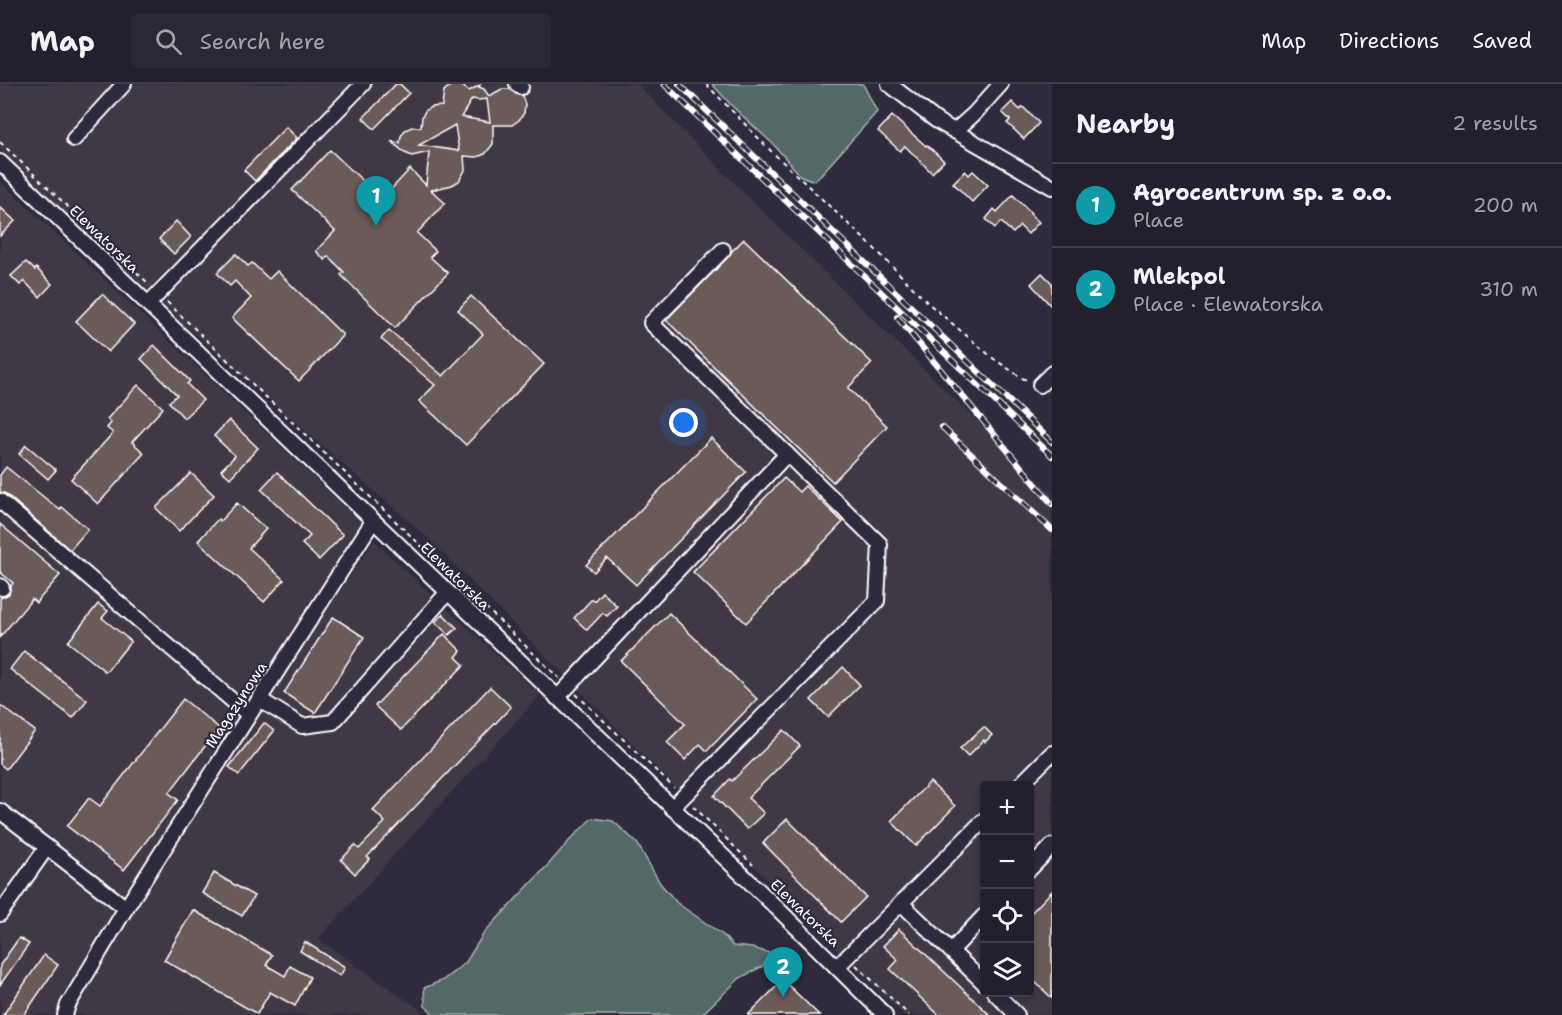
<!DOCTYPE html>
<meta charset="utf-8">
<style>
body{margin:0;font-family:"Shantell Sans",sans-serif;background:#2b2836;color:#f1f3f6}
.controls{position:absolute;right:18px;bottom:18px;display:grid;overflow:hidden;border-radius:6px;box-shadow:0 3px 9px #0003}
.controls button{width:54px;height:54px;display:grid;place-items:center;padding:0;border:0;border-bottom:2px solid #403e4a;background:#23202e;color:#f1f3f6;font:30px sans-serif}
.you{position:absolute;left:684px;top:339px;width:21px;height:21px;margin:-15px;border:4px solid #fff;border-radius:50%;background:#1a73e8;box-shadow:0 0 0 9px #1a73e833}
.badge{display:grid;place-items:center;width:39px;height:39px;border-radius:50%;background:#ff9aa2;color:#fff;font-size:20px;font-weight:700}
.pin{position:absolute;translate:-50% -50px;filter:drop-shadow(0 2px 3px #0008)}
.pin::after{content:'';position:absolute;top:32px;width:21px;height:18px;background:inherit;clip-path:polygon(0 0,100% 0,50% 100%)}
.list{margin:0;padding:0;list-style:none}
h2{display:flex;justify-content:space-between;align-items:center;height:78px;margin:0;padding:0 24px;font-size:26px}
h2 small{font-size:20px;font-weight:400;color:#a3a3aa}
.list li{display:grid;grid-template-columns:39px 1fr auto;gap:18px;align-items:center;box-sizing:border-box;height:84px;padding:0 24px;border-top:2px solid #403e4a}
.list b{display:block;font-size:22px;white-space:nowrap}
.list p{margin:0;font-size:20px;white-space:nowrap;color:#a3a3aa}
.list em{font-size:20px;font-style:normal;color:#a3a3aa}
.icon{flex:none;width:33px;height:33px;fill:none;stroke:currentColor;stroke-width:2;stroke-linecap:round;stroke-linejoin:round}
.map{position:relative;flex:none;width:1052px;height:931px;overflow:hidden}
header{display:flex;align-items:center;gap:36px;box-sizing:border-box;height:84px;padding:0 30px;background:#23202e;border-bottom:2px solid #403e4a}
header strong{font-size:28px}
nav{display:flex;gap:33px;margin-inline-start:auto;font-size:21px}
.search{width:420px;height:54px;background:#2b2836;display:flex;align-items:center;gap:15px;box-sizing:border-box;padding:0 21px;border-radius:6px;color:#a3a3aa;font-size:22px}
main{display:flex}
aside{flex:1;background:#23202e}
.map>svg:first-child{display:block}
.built{fill:#413845;fill-rule:evenodd}
.green{fill:#536965;stroke:#a9b4b2;stroke-width:1.5}
.building{fill:#6a5a58;stroke:#fff;stroke-width:1.5;fill-rule:evenodd}
.lines{fill:none;stroke-linecap:round;stroke-linejoin:round}
.minor-casing{stroke:#fff;stroke-width:18}
.path{stroke:#fff;stroke-width:2;stroke-dasharray:4.5 4.5;stroke-linecap:butt}
.minor{stroke:#2f2a3d;stroke-width:14}
.rail-casing{stroke:#fff;stroke-width:6}
.rail{stroke:#2f2a3d;stroke-width:4;stroke-dasharray:11;stroke-linecap:butt}
.labels{text-anchor:middle;stroke-width:4.5;stroke-linejoin:round;paint-order:stroke}
.street-label{font-size:15px;fill:#fff;stroke:#2f2a3d}
</style>
<header>
<strong>Map</strong>
<div class="search"><svg class="icon" aria-label="search" viewBox="0 0 24 24"><circle cx="10" cy="10" r="6"/><path d="M15 15l6 6"/></svg>Search here</div>
<nav><a>Map</a><a>Directions</a><a>Saved</a></nav>
</header>
<main>
<div class="map">
<svg width="1052" height="931" viewBox="0 0 1052 931">
<rect width="100%" height="100%" fill="#2f2a3d"/>
<filter id="ink" filterUnits="userSpaceOnUse"><feTurbulence type="fractalNoise" baseFrequency=".0167" numOctaves="2"/><feDisplacementMap in="SourceGraphic" scale="12" xChannelSelector="R" yChannelSelector="G"/><feConvolveMatrix kernelMatrix="1 2 1 2 8 2 1 2 1" color-interpolation-filters="sRGB"/></filter>
<g filter="url(#ink)">
<g class="built">
<path d="M0,0h637l121,123 294,287v521h-148l-64,-62 -411,-414 -271,-237 -158,-152zM984,702h46v206h-46z"/>
<polygon points="0,97 361,438 148,781 126,813 0,715"/>
<polygon points="374,457 540,611 318,855 428,931 0,931 0,733 121,825"/>
</g>
<g class="green">
<polygon points="712,0 863,0 877,28 815,97 801,92 773,60 733,23"/>
<polygon points="592,734 613,737 637,759 660,799 677,819 723,851 733,862 752,864 770,869 763,882 740,894 701,931 435,931 425,922 424,904 443,896 466,878 484,849 547,782 571,755"/>
</g>
<g class="building">
<polygon points="396,0 400,0 409,9 374,45 363,34"/>
<path d="M457,0l4,1 8,6 11,-6 -1,2 5,2 5,7 13,-7h8l6,5 6,2 3,8 -1,9 -5,7 -7,5h-19v19l-8,10 -8,3 -13,-1 1,14 -6,11 -7,4 -21,5 14,13 -28,30 19,18 -6,6 18,16 -53,55 -54,-53 3,-3 -16,-16 -3,4 -9,-9 19,-20 -43,-41 38,-40 52,49 28,-30 16,16 3,-33 -17,4 -7,-3 -14,-12 9,2 1,-7 4,-6 7,-3h9l1,-10 3,-6 6,-4 11,-1 2,-15 6,-5zM472,15l6,1 9,-1 3,23 -29,-5zM455,41l4,26 -40,-6z"/>
<polygon points="1012,18 1020,26 1023,23 1039,39 1024,55 1007,39 1010,36 1002,28"/>
<polygon points="892,32 926,62 927,61 944,77 932,89 905,62 900,67 878,47"/>
<polygon points="286,43 297,54 255,97 244,86"/>
<polygon points="965,87 969,91 973,87 988,101 972,118 953,99"/>
<polygon points="1013,111 1031,129 1030,130 1039,138 1028,150 1020,142 1013,149 1001,138 995,144 986,135 994,125 997,128"/>
<polygon points="0,123 15,137 0,152"/>
<polygon points="176,137 191,153 174,170 159,155"/>
<polygon points="744,155 872,279 848,304 887,342 833,398 666,236 729,172 732,167"/>
<polygon points="236,170 248,182 252,179 269,195 277,187 343,251 299,297 232,234 251,214 235,197 230,202 217,189"/>
<polygon points="26,178 35,186 36,184 52,200 40,213 24,197 20,201 11,192"/>
<polygon points="1042,189 1052,199 1052,223 1031,200"/>
<polygon points="102,210 134,240 108,268 76,237"/>
<polygon points="471,212 544,280 466,361 419,317 435,301 381,255 389,246 443,292 483,250 458,226"/>
<polygon points="154,261 190,297 187,300 203,316 184,334 169,318 177,311 141,275"/>
<polygon points="138,301 163,324 132,358 144,369 98,420 71,395 113,349 107,344 111,339 107,335"/>
<polygon points="229,336 258,364 230,394 221,386 235,372 214,352"/>
<polygon points="711,354 746,388 636,501 607,474 594,488 586,481"/>
<polygon points="26,361 56,386 48,395 19,370"/>
<polygon points="6,383 60,426 62,423 88,445 70,466 6,410 0,408 0,391"/>
<polygon points="277,388 343,451 319,476 302,460 310,452 261,405"/>
<polygon points="191,389 214,411 179,447 156,424"/>
<polygon points="784,394 799,408 805,402 843,438 746,539 693,488"/>
<polygon points="237,419 266,445 249,464 284,496 264,518 198,457 218,435 220,437"/>
<polygon points="0,440 60,491 36,519 32,515 0,553 0,514 9,510 11,502 13,499 0,488"/>
<polygon points="602,508 617,522 607,532 603,529 587,546 574,534 592,515 594,517"/>
<polygon points="98,520 108,527 102,534 131,557 106,588 68,558"/>
<polygon points="669,529 757,615 707,667 700,660 685,676 667,658 685,640 621,577"/>
<polygon points="443,530 457,544 449,551 435,538"/>
<polygon points="333,533 364,553 315,629 284,609"/>
<polygon points="444,550 461,567 456,573 464,581 401,646 375,622"/>
<polygon points="24,567 87,616 73,634 10,585"/>
<polygon points="843,583 860,601 828,633 811,616"/>
<polygon points="490,603 511,623 367,773 370,775 355,790 341,776 355,761 359,765 385,738 373,726"/>
<polygon points="183,615 219,644 169,709 178,716 124,786 67,742 89,714 100,722"/>
<polygon points="0,621 35,647 6,685 0,680"/>
<polygon points="264,639 274,647 239,691 229,683"/>
<polygon points="984,643 992,651 985,658 984,656 968,672 960,664"/>
<polygon points="784,646 800,662 748,714 764,729 747,745 714,712 730,695 732,697"/>
<polygon points="930,698 955,722 916,762 891,737"/>
<polygon points="787,735 866,813 841,838 763,759"/>
<polygon points="214,789 254,812 242,832 202,809"/>
<polygon points="1052,807 1052,914 1036,899 1029,906 1029,831"/>
<polygon points="193,826 272,871 266,881 285,892 290,882 310,893 295,922 270,908 257,930 164,876"/>
<polygon points="899,845 990,931 939,931 890,885 898,876 883,862"/>
<polygon points="19,854 29,860 0,901 0,881"/>
<polygon points="305,858 345,883 340,892 300,867"/>
<polygon points="44,871 58,881 24,931 3,931"/>
<polygon points="783,896 819,931 748,931"/>
</g>
<g class="lines">
<g class="minor-casing">
<g id="minor">
<polyline points="517,0 521,3"/>
<polyline points="889,0 937,37 1052,103"/>
<polyline points="955,47 974,30 1001,0"/>
<polyline points="74,55 124,0"/>
<polyline points="0,78 779,826 885,931"/>
<polyline points="148,220 363,0"/>
<polyline points="1040,301 1052,289"/>
<polyline points="0,417 249,631"/>
<polyline points="0,502 2,504"/>
<polyline points="557,614 787,370"/>
<polyline points="259,615 302,642 333,638 448,508"/>
<polyline points="1019,702 1052,669"/>
<polyline points="672,724 877,517 880,460 651,239 723,166"/>
<polyline points="0,727 126,824"/>
<polyline points="1030,785 1052,762"/>
<polyline points="901,819 951,867"/>
<polyline points="0,830 47,763"/>
<polyline points="984,832 951,867 984,899"/>
<polyline points="837,883 984,736"/>
<polyline points="994,908 1017,931"/>
<polyline points="65,931 68,921 126,824 373,437"/>
</g>
</g>
<g class="path">
<polyline points="706,0 770,66 878,168 928,219 994,275 1022,294 1027,296"/>
<polyline points="0,58 150,201"/>
<polyline points="167,218 559,594"/>
<polyline points="576,610 674,704"/>
<polyline points="693,722 753,781"/>
<polyline points="856,881 909,931"/>
</g>
<use href="#minor" class="minor"/>
<g class="rail-casing">
<g id="rail">
<polyline points="664,0 1052,372"/>
<polyline points="679,0 1052,358"/>
<polyline points="897,233 1052,420"/>
<polyline points="942,343 1052,446"/>
</g>
</g>
<use href="#rail" class="rail"/>
</g>
</g>
<g class="labels">
<g class="street-label">
<text transform="translate(104 155) rotate(44)" y="5">Elewatorska</text>
<text transform="translate(455 492) rotate(44)" y="5">Elewatorska</text>
<text transform="translate(236 621) rotate(-57)" y="5">Magazynowa</text>
<text transform="translate(805 829) rotate(44)" y="5">Elewatorska</text>
</g>
</g>
</svg>
<div class="controls">
<button>+</button>
<button>−</button>
<button><svg class="icon" aria-label="locate" viewBox="0 0 24 24"><circle cx="12" cy="12" r="6"/><path d="M12 2v4M12 18v4M2 12h4M18 12h4"/></svg></button>
<button><svg class="icon" aria-label="layers" viewBox="0 0 24 24"><path d="M12 4l9 5-9 5-9-5zM3 14l9 5 9-5"/></svg></button>
</div>
<div class="you"></div>
<div class="pin badge" style="left:376px;top:142px;background:#0f9aa8">1</div>
<div class="pin badge" style="left:783px;top:913px;background:#0f9aa8">2</div>
</div>
<aside>
<h2>Nearby<small>2 results</small></h2>
<ul class="list">
<li><span class="badge" style="background:#0f9aa8">1</span><div><b>Agrocentrum sp. z o.o.</b><p>Place</p></div><em>200 m</em></li>
<li><span class="badge" style="background:#0f9aa8">2</span><div><b>Mlekpol</b><p>Place · Elewatorska</p></div><em>310 m</em></li>
</ul>
</aside>
</main>
